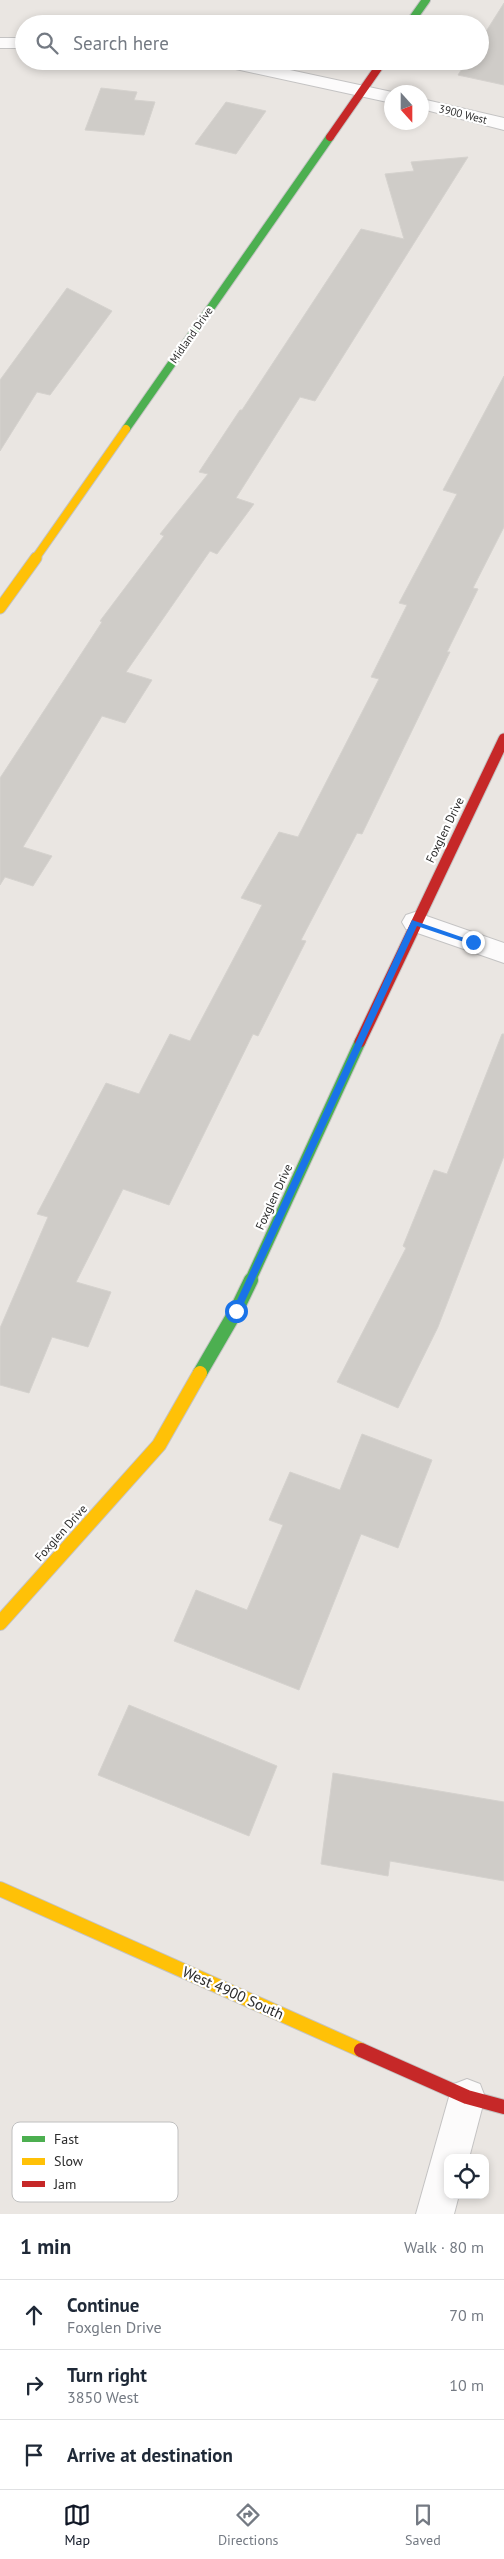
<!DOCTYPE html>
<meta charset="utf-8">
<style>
body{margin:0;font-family:"PT Sans",sans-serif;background:#f2f2f3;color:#1f2937}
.controls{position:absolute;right:15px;bottom:15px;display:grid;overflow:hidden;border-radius:10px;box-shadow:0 2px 8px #0003}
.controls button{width:45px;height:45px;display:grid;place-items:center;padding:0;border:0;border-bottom:1px solid #e0e1e3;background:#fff;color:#1f2937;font:25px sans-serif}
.compass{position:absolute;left:384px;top:85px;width:45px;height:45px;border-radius:50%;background:#fff;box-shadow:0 2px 8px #0003;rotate:159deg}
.stop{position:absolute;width:15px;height:15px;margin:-11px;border:4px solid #1a73e8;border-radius:50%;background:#fff}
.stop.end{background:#1a73e8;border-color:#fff;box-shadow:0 1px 5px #0008}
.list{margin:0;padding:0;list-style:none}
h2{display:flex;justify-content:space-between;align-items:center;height:65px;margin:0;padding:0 20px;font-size:21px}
h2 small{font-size:16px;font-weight:400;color:#747a83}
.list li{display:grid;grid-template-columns:32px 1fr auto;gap:15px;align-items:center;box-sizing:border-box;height:70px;padding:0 20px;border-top:1px solid #e0e1e3}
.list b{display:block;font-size:19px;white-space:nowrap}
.list p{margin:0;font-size:16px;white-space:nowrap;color:#747a83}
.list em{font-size:16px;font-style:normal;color:#747a83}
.icon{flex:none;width:28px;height:28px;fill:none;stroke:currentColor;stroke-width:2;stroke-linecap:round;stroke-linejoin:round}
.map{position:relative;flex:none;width:504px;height:2214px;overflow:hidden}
.search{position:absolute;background:#fff;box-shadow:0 2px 8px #0003;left:15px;right:15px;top:15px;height:55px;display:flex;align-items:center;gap:12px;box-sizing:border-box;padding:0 18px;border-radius:28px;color:#747a83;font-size:19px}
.sheet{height:275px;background:#fff}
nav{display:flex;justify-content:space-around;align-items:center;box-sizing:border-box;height:70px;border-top:1px solid #e0e1e3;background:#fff;font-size:14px;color:#747a83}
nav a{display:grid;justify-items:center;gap:2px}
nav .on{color:#111827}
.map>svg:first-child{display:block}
.building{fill:#cfccc8;stroke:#d5d2ce}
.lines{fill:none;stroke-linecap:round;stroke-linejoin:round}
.street-casing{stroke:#c4c3c3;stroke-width:2}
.fast-far2-casing{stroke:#c4c3c3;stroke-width:10}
.fast-far1-casing{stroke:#c4c3c3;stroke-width:13}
.fast-casing{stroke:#c4c3c3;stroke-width:16}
.slow-far2-casing{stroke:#c4c3c3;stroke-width:10}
.slow-far1-casing{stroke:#c4c3c3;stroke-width:13}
.slow-casing{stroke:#c4c3c3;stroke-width:16}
.jam-far2-casing{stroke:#c4c3c3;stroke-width:10}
.jam-far1-casing{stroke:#c4c3c3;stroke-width:13}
.jam-casing{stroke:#c4c3c3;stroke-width:16}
.street{fill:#fcfbfb;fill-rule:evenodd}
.fast-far2{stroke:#4caf50;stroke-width:8}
.fast-far1{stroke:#4caf50;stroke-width:11}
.fast{stroke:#4caf50;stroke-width:14}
.slow-far2{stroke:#ffc107;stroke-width:8}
.slow-far1{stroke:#ffc107;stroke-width:11}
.slow{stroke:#ffc107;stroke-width:14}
.jam-far2{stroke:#c62828;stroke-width:8}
.jam-far1{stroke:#c62828;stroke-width:11}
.jam{stroke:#c62828;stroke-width:14}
.route{fill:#1a73e8}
.labels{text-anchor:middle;stroke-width:4.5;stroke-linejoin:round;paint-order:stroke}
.far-street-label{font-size:11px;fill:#2c2c2c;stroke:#fff}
.street-label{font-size:12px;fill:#2c2c2c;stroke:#fff}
.near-street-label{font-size:15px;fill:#2c2c2c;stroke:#fff}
.key{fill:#fff;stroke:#c0c0c0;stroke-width:1}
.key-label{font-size:14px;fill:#2c2c2c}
</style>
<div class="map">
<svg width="504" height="2214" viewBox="0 0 504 2214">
<rect width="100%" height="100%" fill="#eae6e2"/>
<g class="building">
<polygon points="504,3 504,85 458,75 467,61 480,61 480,41"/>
<polygon points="101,88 137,92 134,100 155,102 144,135 85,130"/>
<polygon points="226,102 266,111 236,154 195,144"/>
<polygon points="468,157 315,401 300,397 236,498 254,504 217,554 210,551 126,672 152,680 125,723 102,716 23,847 52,856 33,886 5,877 0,885 0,778 102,622 100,621 164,536 160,534 208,474 199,472 240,410 242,410 361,229 404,239 385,174 414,171 411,162"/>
<polygon points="67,288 112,311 50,395 37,392 0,451 0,380"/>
<polygon points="504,376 504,527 473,588 478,589 447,652 450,652 362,834 357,833 301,940 306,941 258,1036 253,1034 169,1205 123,1189 76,1282 111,1292 88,1347 52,1337 29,1393 0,1385 0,1328 48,1217 37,1214 106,1083 139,1094 170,1034 190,1041 262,905 241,898 279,832 298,837 379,679 371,677 407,605 399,603 457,494 443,490"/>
<polygon points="502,1034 504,1034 504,1156 438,1327 398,1408 337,1382 406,1248 403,1246 434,1170 447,1174"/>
<polygon points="362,1434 432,1460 398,1548 361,1534 299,1690 174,1641 196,1590 247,1610 283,1525 269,1520 290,1472 340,1490"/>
<polygon points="129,1705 277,1766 249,1836 98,1775"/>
<polygon points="333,1773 504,1802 504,1881 390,1861 388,1876 321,1864"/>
</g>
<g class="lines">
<g class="street-casing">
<g id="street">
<rect x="0" y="38" width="24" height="10"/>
<polygon points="213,61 248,61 392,92 392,103 222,66 216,65"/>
<polygon points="422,99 504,118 504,130 422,109"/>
<polygon points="415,912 504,943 504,963 406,929 402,922 406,915"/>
<polygon points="467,2079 480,2084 485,2097 469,2158 448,2158 448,2195 459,2195 454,2214 416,2214 449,2097 454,2084"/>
</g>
</g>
<g class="fast-far2-casing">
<g id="fast-far2">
<polyline points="409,24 426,0"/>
<polyline points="126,429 330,137"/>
</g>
</g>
<g class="fast-far1-casing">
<polyline id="fast-far1" points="250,1281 360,1042"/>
</g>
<g class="fast-casing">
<polyline id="fast" points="200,1373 236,1311 251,1280"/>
</g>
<g class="slow-far2-casing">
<polyline id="slow-far2" points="35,559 126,429"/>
</g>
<g class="slow-far1-casing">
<polyline id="slow-far1" points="0,608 36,558"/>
</g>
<g class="slow-casing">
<g id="slow">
<polyline points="0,1623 159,1445 200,1373"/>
<polyline points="0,1889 361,2050"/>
</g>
</g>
<g class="jam-far2-casing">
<polyline id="jam-far2" points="330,137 383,61"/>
</g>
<g class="jam-far1-casing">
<polyline id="jam-far1" points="360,1042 504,739"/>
</g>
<g class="jam-casing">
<polyline id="jam" points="361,2050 467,2097 504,2107"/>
</g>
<use href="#street" class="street"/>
<use href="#fast-far2" class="fast-far2"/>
<use href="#fast-far1" class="fast-far1"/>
<use href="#fast" class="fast"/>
<use href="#slow-far2" class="slow-far2"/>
<use href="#slow-far1" class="slow-far1"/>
<use href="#slow" class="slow"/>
<use href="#jam-far2" class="jam-far2"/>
<use href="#jam-far1" class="jam-far1"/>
<use href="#jam" class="jam"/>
</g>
<polygon class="route" points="412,920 476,942 473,945 417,926 239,1314 233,1314 232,1311"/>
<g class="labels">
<g class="far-street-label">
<text transform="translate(463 114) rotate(14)" y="4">3900 West</text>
<text transform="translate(191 335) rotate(-55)" y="4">Midland Drive</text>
</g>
<g class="street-label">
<text transform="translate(445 830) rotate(-64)" y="4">Foxglen Drive</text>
<text transform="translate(274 1197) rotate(-65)" y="4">Foxglen Drive</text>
<text transform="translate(61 1533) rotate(-48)" y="4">Foxglen Drive</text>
</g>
<g class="near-street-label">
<text transform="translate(233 1993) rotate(24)" y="5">West 4900 South</text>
</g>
</g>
<rect x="12" y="2122" width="166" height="80" rx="8" class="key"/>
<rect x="22" y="2136" width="23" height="6" fill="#4caf50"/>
<rect x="22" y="2158" width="23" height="7" fill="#ffc107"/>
<rect x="22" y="2181" width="23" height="6" fill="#c62828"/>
<g class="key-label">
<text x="54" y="2144">Fast</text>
<text x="54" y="2166">Slow</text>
<text x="54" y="2189">Jam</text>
</g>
</svg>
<div class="controls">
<button><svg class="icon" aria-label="locate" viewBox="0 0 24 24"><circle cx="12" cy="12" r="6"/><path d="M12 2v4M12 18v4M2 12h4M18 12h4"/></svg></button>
</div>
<svg class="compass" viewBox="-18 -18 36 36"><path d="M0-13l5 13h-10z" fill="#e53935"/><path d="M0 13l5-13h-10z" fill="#747a83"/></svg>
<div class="stop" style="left:236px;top:1311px"></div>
<div class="stop end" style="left:473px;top:942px"></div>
<div class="search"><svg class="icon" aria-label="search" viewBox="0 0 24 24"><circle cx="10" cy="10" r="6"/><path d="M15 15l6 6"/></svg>Search here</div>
</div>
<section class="sheet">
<h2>1 min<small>Walk · 80 m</small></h2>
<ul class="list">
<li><svg class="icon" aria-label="ahead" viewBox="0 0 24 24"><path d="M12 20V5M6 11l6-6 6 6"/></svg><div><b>Continue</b><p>Foxglen Drive</p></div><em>70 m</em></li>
<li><svg class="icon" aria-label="right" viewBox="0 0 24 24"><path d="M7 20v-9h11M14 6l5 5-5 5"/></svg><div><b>Turn right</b><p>3850 West</p></div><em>10 m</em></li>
<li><svg class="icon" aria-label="arrive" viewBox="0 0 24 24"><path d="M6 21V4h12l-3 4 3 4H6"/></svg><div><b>Arrive at destination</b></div></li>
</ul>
</section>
<nav>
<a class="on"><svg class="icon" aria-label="map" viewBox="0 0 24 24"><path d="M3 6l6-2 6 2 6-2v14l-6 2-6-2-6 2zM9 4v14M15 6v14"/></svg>Map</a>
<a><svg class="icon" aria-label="directions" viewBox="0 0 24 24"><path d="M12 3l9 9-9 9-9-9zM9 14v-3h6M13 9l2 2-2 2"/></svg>Directions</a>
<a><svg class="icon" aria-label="saved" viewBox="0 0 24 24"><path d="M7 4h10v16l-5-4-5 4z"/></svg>Saved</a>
</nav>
